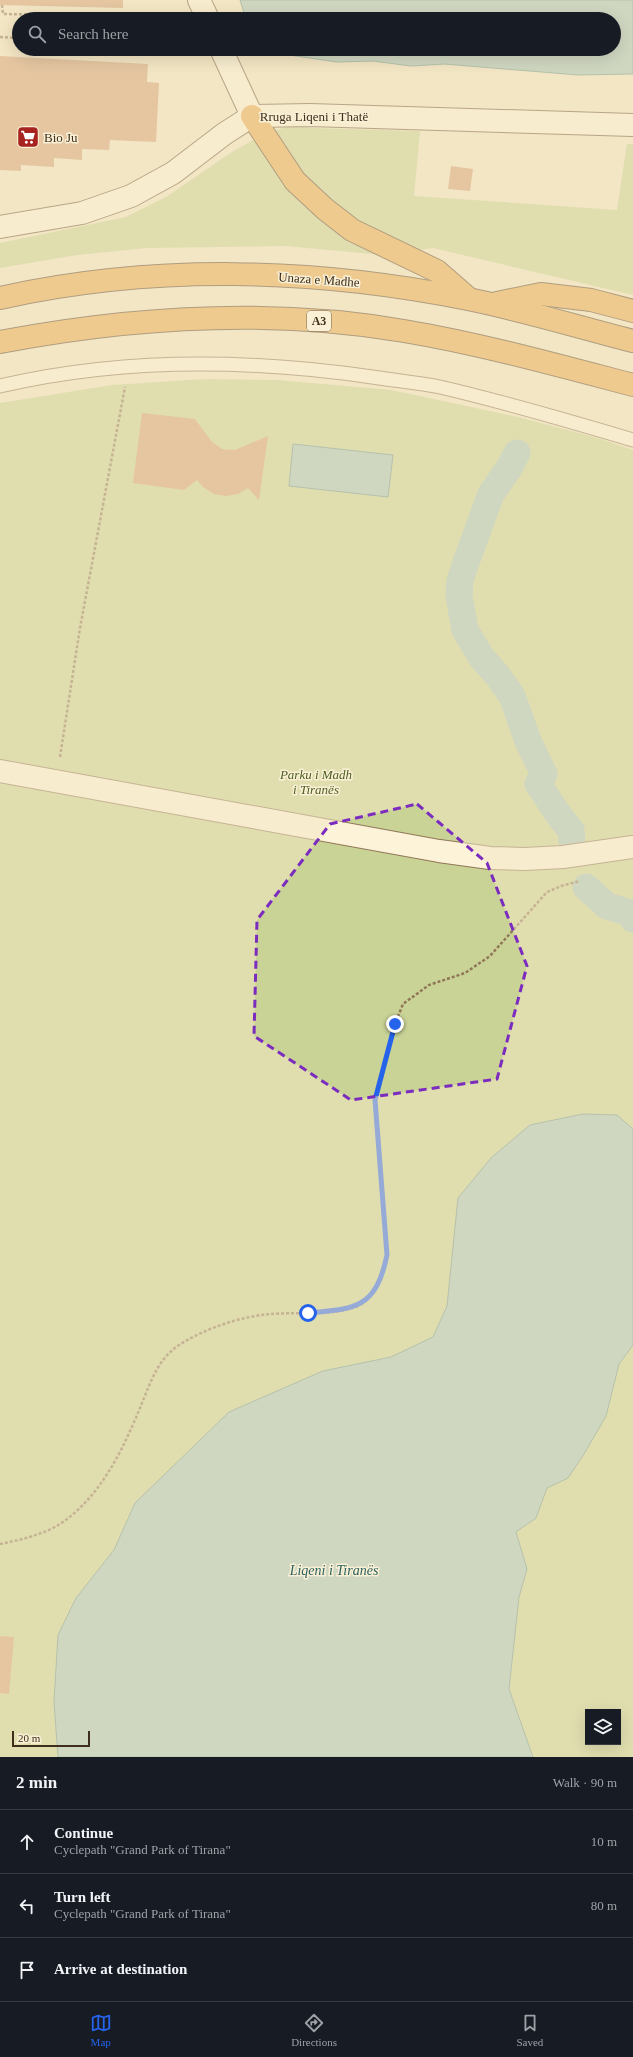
<!DOCTYPE html>
<meta charset="utf-8">
<style>
body{margin:0;font-family:"Times New Roman",serif;background:#242831;color:#f1f3f6}
.controls{position:absolute;right:12px;bottom:12px;display:grid;overflow:hidden;border-radius:0px;box-shadow:0 4px 16px #0002}
.controls button{width:36px;height:36px;display:grid;place-items:center;padding:0;border:0;border-bottom:1px solid #363941;background:#171b24;color:#f1f3f6;font:20px sans-serif}
.scale{position:absolute;left:12px;bottom:10px;width:78px;box-sizing:border-box;padding-left:4px;border:2px solid #3f2e1d;border-top:0;font-size:11px;line-height:14px;white-space:nowrap;color:#3f2e1d;-webkit-text-stroke:3px #f9f0d5;paint-order:stroke}
.stop{position:absolute;width:12px;height:12px;margin:-9px;border:3px solid #2563eb;border-radius:50%;background:#fff}
.stop.end{background:#2563eb;border-color:#fff;box-shadow:0 1px 4px #0008}
.list{margin:0;padding:0;list-style:none}
h2{display:flex;justify-content:space-between;align-items:center;height:52px;margin:0;padding:0 16px;font-size:17px}
h2 small{font-size:13px;font-weight:400;color:#9ea1a6}
.list li{display:grid;grid-template-columns:26px 1fr auto;gap:12px;align-items:center;box-sizing:border-box;height:64px;padding:0 16px;border-top:1px solid #363941}
.list b{display:block;font-size:15px;white-space:nowrap}
.list p{margin:0;font-size:13px;white-space:nowrap;color:#9ea1a6}
.list em{font-size:13px;font-style:normal;color:#9ea1a6}
.icon{flex:none;width:22px;height:22px;fill:none;stroke:currentColor;stroke-width:2;stroke-linecap:round;stroke-linejoin:round}
.map{position:relative;flex:none;width:633px;height:1757px;overflow:hidden}
.search{position:absolute;background:#171b24;box-shadow:0 4px 16px #0002;left:12px;right:12px;top:12px;height:44px;display:flex;align-items:center;gap:10px;box-sizing:border-box;padding:0 14px;border-radius:22px;color:#9ea1a6;font-size:15px}
.sheet{height:244px;background:#171b24}
nav{display:flex;justify-content:space-around;align-items:center;box-sizing:border-box;height:56px;border-top:1px solid #363941;background:#171b24;font-size:11px;color:#9ea1a6}
nav a{display:grid;justify-items:center;gap:2px}
nav .on{color:#2563eb}
.map>svg:first-child{display:block}
.green{fill:#cad396;fill-rule:evenodd}
.water{fill:#a6c6bd;stroke:#6b968c}
.lines{fill:none;stroke-linecap:round;stroke-linejoin:round}
.canal{stroke:#a6c6bd;stroke-width:27}
.building{fill:#d6a075}
.lane-casing{stroke:#907758;stroke-width:15}
.street-casing{stroke:#907758;stroke-width:24}
.secondary-casing{stroke:#72583b;stroke-width:24}
.highway-casing{stroke:#5e452c;stroke-width:24}
.path{stroke:#907758;stroke-width:2.5;stroke-dasharray:3 2;stroke-linecap:butt}
.lane{stroke:#fcf3d9;stroke-width:13}
.street{stroke:#fcf3d9;stroke-width:22}
.secondary{stroke:#fcf3d9;stroke-width:22}
.highway{stroke:#eba94c;stroke-width:22}
.route{stroke:#2563eb;stroke-width:5}
.marked{fill:none;stroke:#7b2cbf;stroke-width:3;stroke-dasharray:8 5;stroke-linejoin:round}
.labels{text-anchor:middle;stroke-width:3;stroke-linejoin:round;paint-order:stroke}
.shield{fill:#f9f0d5;stroke:#776854;stroke-width:1}
.shield-label{font-size:12px;font-weight:bold;fill:#3f2e1d}
.street-label{font-size:13px;fill:#3f2e1d;stroke:#f9f0d5}
.poi-label{font-size:13px;fill:#3f2e1d;stroke:#f9f0d5;text-anchor:start}
.park-label{font-size:13px;font-style:italic;fill:#4d5e21;stroke:#f9f0d5}
.water-label{font-size:14px;font-style:italic;fill:#2b605e;stroke:#f9f0d5}
</style>
<div class="map">
<svg width="633" height="1757" viewBox="0 0 633 1757">
<rect width="100%" height="100%" fill="#f3e6c4"/>
<g class="green">
<polygon points="291,125 311,128 420,131 414,196 617,210 627,144 633,144 633,295 433,248 383,255 285,246 147,248 77,255 0,268 0,243 126,217 166,197 232,152 260,136"/>
<path d="M206,379l71,1 114,10 127,27 80,21 35,12v1307h-100l-24,-68 10,-92 8,-28 -11,-37 -381,-29 -21,47 -38,48 -18,37 -4,67 4,55h-58v-1354l112,-18zM588,1712h30v30h-30z"/>
</g>
<g class="water">
<polygon points="240,0 633,0 633,74 578,75 445,64 411,66 373,61 337,62 289,55 267,49 614,49 614,19 246,19"/>
<polygon points="293,444 393,455 388,497 289,486"/>
<polygon points="583,1114 617,1115 633,1129 633,1345 619,1364 606,1416 584,1454 568,1478 547,1488 536,1518 516,1532 527,1569 519,1597 509,1689 533,1757 58,1757 54,1702 58,1635 76,1598 114,1550 135,1503 229,1412 323,1371 391,1357 433,1337 447,1306 458,1198 491,1158 530,1125"/>
</g>
<g class="lines">
<g class="canal">
<path d="M517,453l-8,15 -18,26 -26,71 -5,16 -1,15 6,34 17,28 16,18 14,20 16,45 16,33 -6,10c11,15 20,33 33,46l1,12"/>
<polyline points="586,887 607,906 630,913 633,919"/>
</g>
</g>
<g class="building">
<polygon points="0,0 123,0 123,8 0,5"/>
<polygon points="0,56 148,64 147,82 159,83 156,142 110,140 109,150 82,149 82,160 54,158 54,167 21,165 21,171 0,170"/>
<polygon points="451,166 473,169 470,191 448,189"/>
<polygon points="142,413 195,419 212,442 222,449 235,450 268,436 259,500 248,488 238,494 226,496 214,494 203,487 197,480 184,490 133,483"/>
<polygon points="0,1636 14,1637 9,1694 0,1693"/>
</g>
<g class="lines">
<g class="lane-casing">
<path id="lane" d="M0,386c125,-29 253,-27 379,-8 20,3 41,5 61,9 65,15 129,34 193,53"/>
</g>
<g class="street-casing">
<polyline id="street" points="0,771 439,851 490,858 525,859 563,857 633,847"/>
</g>
<g class="secondary-casing">
<g id="secondary">
<polyline points="199,0 208,19"/>
<polyline points="221,49 252,116"/>
<polyline points="0,227 82,213 131,196 173,173 224,134 252,116 310,115 633,125"/>
</g>
</g>
<g class="highway-casing">
<g id="highway">
<polyline points="252,116 295,181 325,209 352,230 437,271 468,298"/>
<path d="M0,298c153,-34 314,-30 468,1 55,11 110,28 165,42"/>
<polyline points="497,303 541,294 591,300 633,311"/>
<path d="M0,342c132,-25 270,-34 404,-11 77,13 153,34 229,54"/>
</g>
</g>
<g class="path">
<polyline points="2,5 3,14 179,17"/>
<polyline points="0,37 19,38"/>
<polyline points="60,757 80,628 125,387"/>
<path d="M0,1544c20,-4 42,-9 60,-20 42,-28 64,-77 82,-121 9,-22 16,-44 37,-58 27,-17 60,-28 91,-31 24,-2 66,2 88,-8 18,-9 25,-32 29,-51l-12,-154 20,-77 8,-20 26,-19 36,-12 25,-17 57,-64 14,-6 19,-5"/>
</g>
<use href="#lane" class="lane"/>
<use href="#street" class="street"/>
<use href="#secondary" class="secondary"/>
<use href="#highway" class="highway"/>
</g>
<g class="lines">
<path class="route" d="M308,1313c48,-4 68,-5 79,-58l-12,-155 20,-76"/>
</g>
<path d="M0 0H633V1757H0ZM417,804l70,59 40,103 -30,113 -146,21 -97,-64 3,-116 73,-96z" fill="#f3e6c4" fill-opacity=".55" fill-rule="evenodd"/>
<path class="marked" d="M417,804l70,59 40,103 -30,113 -146,21 -97,-64 3,-116 73,-96z"/>
<defs>
<g id="supermarket-square" transform="scale(1.15)"><rect x="-9" y="-9" width="18" height="18" rx="4" fill="#a72320" stroke="#f9f0d5"/><path d="M-6-5.5h2.5l.6 2H6L4.5 2H-2.5L-4.4-4H-6ZM-1.5 3.2a1.3 1.3 0 1 0 .1 0ZM3 3.2a1.3 1.3 0 1 0 .1 0Z" fill="#fff"/></g>
</defs>
<g fill-rule="evenodd">
<use href="#supermarket-square" x="28" y="137"/>
</g>
<g class="labels">
<rect class="shield" x="307" y="311" width="24" height="20" rx="3"/>
<g class="shield-label">
<text x="319" y="325">A3</text>
</g>
<g class="street-label">
<text x="314" y="121">Rruga Liqeni i Thatë</text>
<text transform="translate(319 279) rotate(4)" y="5">Unaza e Madhe</text>
</g>
<g class="poi-label">
<text x="44" y="142">Bio Ju</text>
</g>
<g class="park-label">
<text x="316" y="779">Parku i Madh<tspan x="316" dy="15">i Tiranës</tspan></text>
</g>
<g class="water-label">
<text x="334" y="1575">Liqeni i Tiranës</text>
</g>
</g>
</svg>
<div class="controls">
<button><svg class="icon" aria-label="layers" viewBox="0 0 24 24"><path d="M12 4l9 5-9 5-9-5zM3 14l9 5 9-5"/></svg></button>
</div>
<div class="scale">20 m</div>
<div class="stop" style="left:308px;top:1313px"></div>
<div class="stop end" style="left:395px;top:1024px"></div>
<div class="search"><svg class="icon" aria-label="search" viewBox="0 0 24 24"><circle cx="10" cy="10" r="6"/><path d="M15 15l6 6"/></svg>Search here</div>
</div>
<section class="sheet">
<h2>2 min<small>Walk · 90 m</small></h2>
<ul class="list">
<li><svg class="icon" aria-label="ahead" viewBox="0 0 24 24"><path d="M12 20V5M6 11l6-6 6 6"/></svg><div><b>Continue</b><p>Cyclepath &quot;Grand Park of Tirana&quot;</p></div><em>10 m</em></li>
<li><svg class="icon" aria-label="left" viewBox="0 0 24 24"><path d="M17 20v-9H6M10 6l-5 5 5 5"/></svg><div><b>Turn left</b><p>Cyclepath &quot;Grand Park of Tirana&quot;</p></div><em>80 m</em></li>
<li><svg class="icon" aria-label="arrive" viewBox="0 0 24 24"><path d="M6 21V4h12l-3 4 3 4H6"/></svg><div><b>Arrive at destination</b></div></li>
</ul>
</section>
<nav>
<a class="on"><svg class="icon" aria-label="map" viewBox="0 0 24 24"><path d="M3 6l6-2 6 2 6-2v14l-6 2-6-2-6 2zM9 4v14M15 6v14"/></svg>Map</a>
<a><svg class="icon" aria-label="directions" viewBox="0 0 24 24"><path d="M12 3l9 9-9 9-9-9zM9 14v-3h6M13 9l2 2-2 2"/></svg>Directions</a>
<a><svg class="icon" aria-label="saved" viewBox="0 0 24 24"><path d="M7 4h10v16l-5-4-5 4z"/></svg>Saved</a>
</nav>
